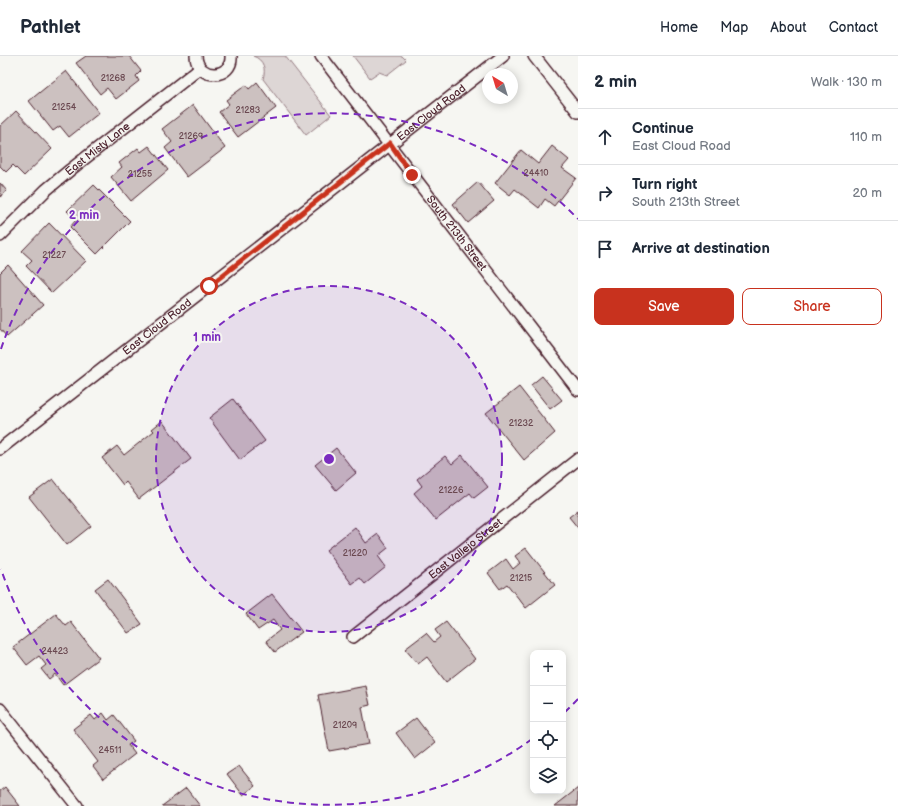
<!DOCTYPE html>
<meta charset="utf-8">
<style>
body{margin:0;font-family:"Balsamiq Sans",sans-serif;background:#f6f6f7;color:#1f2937}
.controls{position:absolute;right:12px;bottom:12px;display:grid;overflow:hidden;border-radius:8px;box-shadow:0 2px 10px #0003}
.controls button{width:36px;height:36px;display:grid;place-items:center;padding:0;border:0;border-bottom:1px solid #e0e1e3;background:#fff;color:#1f2937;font:20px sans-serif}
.compass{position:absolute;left:482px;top:12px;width:36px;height:36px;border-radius:50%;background:#fff;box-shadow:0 2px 10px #0003;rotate:322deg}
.stop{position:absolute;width:12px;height:12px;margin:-9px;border:3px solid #c8321e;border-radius:50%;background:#fff}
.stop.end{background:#c8321e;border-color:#fff;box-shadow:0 1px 4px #0008}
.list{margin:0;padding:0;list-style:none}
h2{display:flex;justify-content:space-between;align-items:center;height:52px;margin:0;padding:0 16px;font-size:17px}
h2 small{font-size:13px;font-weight:400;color:#747a83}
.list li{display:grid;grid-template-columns:26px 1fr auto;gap:12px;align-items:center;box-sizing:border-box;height:56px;padding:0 16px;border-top:1px solid #e0e1e3}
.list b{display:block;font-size:15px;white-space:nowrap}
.list p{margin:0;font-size:13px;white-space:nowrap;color:#747a83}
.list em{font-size:13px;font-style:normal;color:#747a83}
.actions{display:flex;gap:8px;padding:12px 16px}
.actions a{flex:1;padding:9px 0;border:1px solid #c8321e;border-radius:8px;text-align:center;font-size:14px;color:#c8321e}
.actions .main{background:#c8321e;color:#fff}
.icon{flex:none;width:22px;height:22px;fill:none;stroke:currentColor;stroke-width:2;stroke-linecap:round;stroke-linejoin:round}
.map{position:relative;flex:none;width:578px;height:750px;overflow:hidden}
header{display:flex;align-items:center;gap:24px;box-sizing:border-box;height:56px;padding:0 20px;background:#fff;border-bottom:1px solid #e0e1e3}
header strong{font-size:19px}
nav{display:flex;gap:22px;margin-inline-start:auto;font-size:14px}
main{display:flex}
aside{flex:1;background:#fff}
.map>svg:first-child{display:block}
.green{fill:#ddd6d5;stroke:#947a80}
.building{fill:#ccc1c0;stroke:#4a1f2b}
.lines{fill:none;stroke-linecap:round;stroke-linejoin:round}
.minor-casing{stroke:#4a1f2b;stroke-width:14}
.minor{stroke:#f6f6f2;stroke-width:11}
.route{stroke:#c8321e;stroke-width:5}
.ring{fill:none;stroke:#7b2cbf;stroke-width:2;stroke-dasharray:7 5}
.labels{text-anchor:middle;stroke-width:4;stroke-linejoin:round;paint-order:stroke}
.number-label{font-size:9px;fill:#6a4850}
.street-label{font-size:11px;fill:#4a1f2b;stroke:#f6f6f2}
.centre{fill:#7b2cbf;stroke:#f6f6f2;stroke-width:2}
.ring-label{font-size:12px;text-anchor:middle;font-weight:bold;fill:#7b2cbf;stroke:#f6f6f2;stroke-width:4;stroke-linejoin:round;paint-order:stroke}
</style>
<header>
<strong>Pathlet</strong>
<nav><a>Home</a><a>Map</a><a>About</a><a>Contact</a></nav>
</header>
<main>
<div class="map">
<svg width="578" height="750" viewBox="0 0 578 750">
<rect width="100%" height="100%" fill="#f6f6f2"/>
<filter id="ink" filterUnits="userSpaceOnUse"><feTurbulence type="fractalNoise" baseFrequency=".025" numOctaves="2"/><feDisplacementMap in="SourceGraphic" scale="8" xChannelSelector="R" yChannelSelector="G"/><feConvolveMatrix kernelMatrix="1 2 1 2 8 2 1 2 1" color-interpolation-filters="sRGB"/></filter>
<g filter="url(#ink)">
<g class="green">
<path d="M253,0h32l46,59 -25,20 -43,-56c3,-10 1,-19 -10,-23z"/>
<polygon points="353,0 402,0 406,4 387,19 379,16 370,22"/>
</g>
<g class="building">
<polygon points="86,0 129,0 141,15 136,20 139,25 116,43 107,32 100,38 76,7"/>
<polygon points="66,15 99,57 69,81 60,70 53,75 29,45"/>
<polygon points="257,26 276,52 238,81 219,56 229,48 226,44 246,29 249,33"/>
<polygon points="193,49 225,92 187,121 165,92 172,86 162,73"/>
<polygon points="16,55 52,93 24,120 13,109 6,116 0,110 0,70"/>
<polygon points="149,90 168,114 131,145 111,121 122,111 119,107 138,92 141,96"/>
<polygon points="552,90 569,104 562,112 576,122 554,150 545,143 539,152 515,133 510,139 495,127 521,94 538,108"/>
<polygon points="478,126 494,145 468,167 453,148"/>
<polygon points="0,127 7,135 0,141"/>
<polygon points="94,129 130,165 97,198 70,171 76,164 67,155"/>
<polygon points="49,167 86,205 52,237 26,210 32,204 22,195"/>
<polygon points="8,209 43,249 7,281 0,273 0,217"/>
<polygon points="542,320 562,344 550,353 531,329"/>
<polygon points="519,331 555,377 524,404 486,357"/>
<polygon points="233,343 265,385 240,404 209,362"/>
<polygon points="162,365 191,403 139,443 126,426 123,429 102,402 117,390 124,399 154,375 152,373"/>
<polygon points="336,392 356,417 336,434 315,409"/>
<polygon points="462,399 488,431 474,442 470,437 436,464 414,437 422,430 417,423 445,400 452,408"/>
<polygon points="53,423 91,470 67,489 29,441"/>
<polygon points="578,454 578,472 569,461"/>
<polygon points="355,471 366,487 378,478 388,492 378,500 386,511 365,528 360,522 352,528 326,494"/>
<polygon points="526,492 555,529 526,552 507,528 500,533 488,517 506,503 513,513 520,507 515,500"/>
<polygon points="108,523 142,568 128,577 95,533"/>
<polygon points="272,538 302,576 275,596 266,585 280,574 273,564 258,574 246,558"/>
<polygon points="56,558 66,570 71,566 99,602 63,629 55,618 49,623 41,613 46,609 39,600 27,609 13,591"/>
<polygon points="446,566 475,603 446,626 427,601 418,608 405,593 426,577 434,586 440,581 435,574"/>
<polygon points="366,630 370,649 362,651 369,688 329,695 318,639"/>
<polygon points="103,657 108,664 114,659 134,685 128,689 135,698 103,723 93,710 98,706 73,673 91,659 95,664"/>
<polygon points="416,662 435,687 415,703 396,677"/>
<polygon points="239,710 255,730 243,739 227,718"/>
<polygon points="5,731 20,750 0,750 0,735"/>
<polygon points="186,732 200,750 162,750"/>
<polygon points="578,732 578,750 555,750"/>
</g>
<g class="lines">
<g class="minor-casing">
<g id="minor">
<path d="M196,0c1,25 37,23 35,0"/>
<path id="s1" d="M321,0l257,334"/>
<polyline points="534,0 578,56"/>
<path id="s2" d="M0,180l46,-46 24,-20 130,-102"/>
<path id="s3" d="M0,393l503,-393"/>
<path id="s4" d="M353,581l225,-178"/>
<polyline points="0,653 77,750"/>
</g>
</g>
<use href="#minor" class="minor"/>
</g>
</g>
<g class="lines" filter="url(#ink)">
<polyline class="route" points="209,230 390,87 412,119"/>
</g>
<circle cx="329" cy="403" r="173" fill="#7b2cbf" fill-opacity=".12"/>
<g class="ring">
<circle cx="329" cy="403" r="173"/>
<path d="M578 643A346 346 0 0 1 565 656M532 683A346 346 0 0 1 1 513M1 293A346 346 0 0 1 578 163"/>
</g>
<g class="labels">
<g class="number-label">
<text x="113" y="25">21268</text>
<text x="64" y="54">21254</text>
<text x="248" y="57">21283</text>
<text x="191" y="83">21269</text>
<text x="536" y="120">24410</text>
<text x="140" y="121">21255</text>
<text x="54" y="202">21227</text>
<text x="521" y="370">21232</text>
<text x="451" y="437">21226</text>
<text x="355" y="500">21220</text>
<text x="521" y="525">21215</text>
<text x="55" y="598">24423</text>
<text x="345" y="672">21209</text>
<text x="110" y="697">24511</text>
</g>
<g class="street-label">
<text dy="4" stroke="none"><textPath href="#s3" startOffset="547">East Cloud Road</textPath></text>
<text dy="4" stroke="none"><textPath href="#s2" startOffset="131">East Misty Lane</textPath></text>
<text dy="4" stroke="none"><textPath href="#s1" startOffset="223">South 213th Street</textPath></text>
<text dy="4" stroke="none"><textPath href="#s3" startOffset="199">East Cloud Road</textPath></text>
<text dy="4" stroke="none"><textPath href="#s4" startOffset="143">East Vallejo Street</textPath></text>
</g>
</g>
<circle cx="329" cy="403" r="6" class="centre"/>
<g class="ring-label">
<text x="84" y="163">2 min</text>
<text x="207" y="285">1 min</text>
</g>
</svg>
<div class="controls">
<button>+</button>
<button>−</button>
<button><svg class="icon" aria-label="locate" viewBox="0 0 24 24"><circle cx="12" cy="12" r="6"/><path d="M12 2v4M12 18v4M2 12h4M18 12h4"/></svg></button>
<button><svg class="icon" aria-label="layers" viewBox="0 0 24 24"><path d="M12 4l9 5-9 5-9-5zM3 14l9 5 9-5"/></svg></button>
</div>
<svg class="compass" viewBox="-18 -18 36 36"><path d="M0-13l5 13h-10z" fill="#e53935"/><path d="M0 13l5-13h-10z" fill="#747a83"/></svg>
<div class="stop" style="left:209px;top:230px"></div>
<div class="stop end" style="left:412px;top:119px"></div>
</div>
<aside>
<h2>2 min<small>Walk · 130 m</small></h2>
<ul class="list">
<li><svg class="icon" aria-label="ahead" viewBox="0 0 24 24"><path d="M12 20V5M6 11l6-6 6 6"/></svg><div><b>Continue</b><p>East Cloud Road</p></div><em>110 m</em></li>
<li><svg class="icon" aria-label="right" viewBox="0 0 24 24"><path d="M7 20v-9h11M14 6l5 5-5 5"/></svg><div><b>Turn right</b><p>South 213th Street</p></div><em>20 m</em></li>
<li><svg class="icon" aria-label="arrive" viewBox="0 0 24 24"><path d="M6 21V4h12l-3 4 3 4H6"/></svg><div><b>Arrive at destination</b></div></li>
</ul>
<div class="actions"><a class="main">Save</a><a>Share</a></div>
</aside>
</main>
